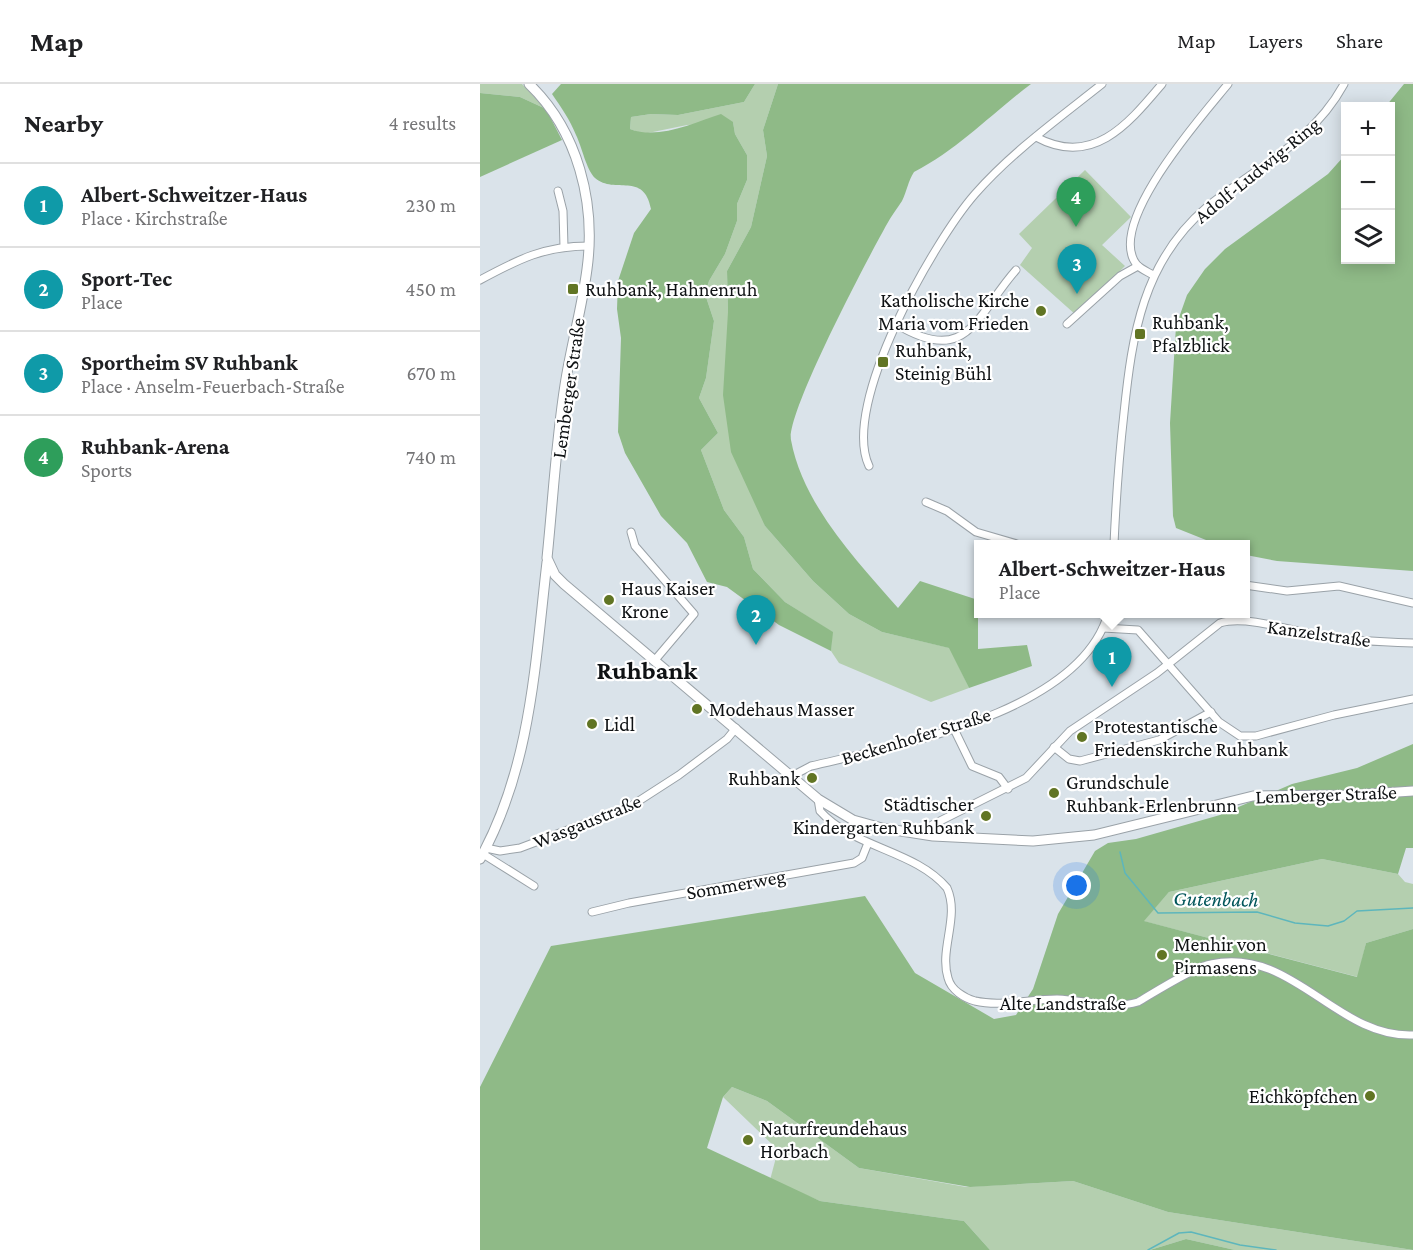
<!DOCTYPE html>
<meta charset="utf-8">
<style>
body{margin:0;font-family:"Crimson Pro",serif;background:#f6f6f6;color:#202124}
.controls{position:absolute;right:18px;top:18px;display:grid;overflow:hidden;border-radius:0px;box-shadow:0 3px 15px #0003}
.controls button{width:54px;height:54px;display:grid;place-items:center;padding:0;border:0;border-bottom:2px solid #e0e0e0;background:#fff;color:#202124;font:30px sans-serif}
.you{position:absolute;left:597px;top:802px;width:21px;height:21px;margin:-15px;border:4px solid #fff;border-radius:50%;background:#1a73e8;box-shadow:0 0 0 9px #1a73e833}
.badge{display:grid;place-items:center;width:39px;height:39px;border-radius:50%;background:#617524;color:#fff;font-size:20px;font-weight:700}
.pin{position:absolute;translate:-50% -50px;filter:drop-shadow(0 2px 3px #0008)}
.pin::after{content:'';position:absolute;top:32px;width:21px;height:18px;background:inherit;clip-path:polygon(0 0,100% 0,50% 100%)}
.popup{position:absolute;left:494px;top:456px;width:276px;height:78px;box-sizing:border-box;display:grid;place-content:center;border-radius:0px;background:#fff;filter:drop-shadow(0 2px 4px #0005);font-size:20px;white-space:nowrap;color:#757577}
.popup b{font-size:22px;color:#202124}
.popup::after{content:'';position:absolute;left:50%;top:100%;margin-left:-12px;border:12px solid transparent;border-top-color:#fff}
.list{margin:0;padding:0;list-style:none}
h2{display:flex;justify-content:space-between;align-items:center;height:78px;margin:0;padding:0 24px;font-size:26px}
h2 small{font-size:20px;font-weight:400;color:#757577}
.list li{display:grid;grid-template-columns:39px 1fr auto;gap:18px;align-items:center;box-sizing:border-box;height:84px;padding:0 24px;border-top:2px solid #e0e0e0}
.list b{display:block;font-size:22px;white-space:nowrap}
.list p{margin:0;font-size:20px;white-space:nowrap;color:#757577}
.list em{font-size:20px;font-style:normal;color:#757577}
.icon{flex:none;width:33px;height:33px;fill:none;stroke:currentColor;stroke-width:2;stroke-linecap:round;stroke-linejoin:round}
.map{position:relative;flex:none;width:933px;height:1166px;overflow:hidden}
header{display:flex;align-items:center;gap:36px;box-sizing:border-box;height:84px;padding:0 30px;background:#fff;border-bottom:2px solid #e0e0e0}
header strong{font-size:28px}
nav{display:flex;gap:33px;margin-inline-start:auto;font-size:21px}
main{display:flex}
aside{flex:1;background:#fff}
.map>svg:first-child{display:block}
.green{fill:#b4cfaf}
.forest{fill:#8fba87}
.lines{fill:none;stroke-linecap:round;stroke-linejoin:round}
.stream{stroke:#5db6bc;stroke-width:1.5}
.street-casing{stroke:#9aa2a8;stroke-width:9}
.secondary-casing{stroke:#9aa2a8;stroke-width:11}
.street{stroke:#fff;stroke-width:7}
.secondary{stroke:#fff;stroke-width:9}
.poi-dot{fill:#617524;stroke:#fff;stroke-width:2}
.labels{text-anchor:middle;stroke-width:4.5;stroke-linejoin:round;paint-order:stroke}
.street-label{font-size:20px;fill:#0f1214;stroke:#fff}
.poi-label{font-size:20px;fill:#0f1214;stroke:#fff;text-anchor:start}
.water-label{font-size:21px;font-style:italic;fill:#00555a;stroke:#fff}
.district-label{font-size:26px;font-weight:bold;fill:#0f1214;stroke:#fff}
</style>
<header>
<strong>Map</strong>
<nav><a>Map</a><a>Layers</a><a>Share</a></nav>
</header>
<main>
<aside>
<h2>Nearby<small>4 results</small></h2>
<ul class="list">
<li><span class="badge" style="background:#0f9aa8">1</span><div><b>Albert-Schweitzer-Haus</b><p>Place · Kirchstraße</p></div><em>230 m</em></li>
<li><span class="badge" style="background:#0f9aa8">2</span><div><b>Sport-Tec</b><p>Place</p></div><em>450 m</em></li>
<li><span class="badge" style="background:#0f9aa8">3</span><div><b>Sportheim SV Ruhbank</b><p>Place · Anselm-Feuerbach-Straße</p></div><em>670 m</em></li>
<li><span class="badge" style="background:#2e9e5b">4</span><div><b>Ruhbank-Arena</b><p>Sports</p></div><em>740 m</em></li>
</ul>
</aside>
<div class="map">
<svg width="933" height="1166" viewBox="0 0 933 1166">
<rect width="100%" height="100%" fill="#dae3ea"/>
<g class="green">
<polygon points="0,0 42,0 66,25 40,13 0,9"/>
<polygon points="275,0 298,0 283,46 287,72 271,143 247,187 248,228 285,442 333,497 369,530 402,548 470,564 489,604 451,618 359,579 351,567 352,548 305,518 273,485 264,453 244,426 221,366 238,349 219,314 226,294 234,237 225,210 229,197 245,170 257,137 257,120 267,96 267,71 255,50 253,38 207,41 163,50 150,45 151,33 171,30 198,31 264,18"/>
<polygon points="605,86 651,133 622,161 645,182 596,231 540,181 552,164 539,150"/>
<polygon points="842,775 918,790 925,798 933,800 933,845 886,859 878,893 663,837 689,808"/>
<polygon points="252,1003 287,1017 379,1084 486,1103 593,1097 688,1128 933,1166 755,1166 706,1155 670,1166 510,1166 484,1137 340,1117 290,1096 298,1066 243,1013"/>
</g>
<g class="forest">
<path d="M81,0h194l-11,18 -66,13 -27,-1 -20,3 -1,12c28,11 63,-6 91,-15l12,8 2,12 12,21v25l-10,24v17l-12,33 -16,27 -4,13 9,27 -8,57 -7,20 19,35 -17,17 23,60 20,27 9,32 32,33 48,30 -2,19 -52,-26 -52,-38 -20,-5 -20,-39 -26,-27 -36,-63 -7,-21 3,-94 -4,-29 1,-28 16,-48 17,-24c-7,-38 -36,-14 -56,-31 -9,-9 -13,-31 -19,-43 -6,-15 -15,-28 -24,-41z"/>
<path d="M298,0h253c-40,30 -72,65 -117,88 -6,9 -7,19 -12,29 -5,8 -11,15 -15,23 -18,32 -101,189 -96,216 12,65 66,121 107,168l22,-27 58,19v49l49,-4 5,21 -63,22 -20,-40 -67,-16 -33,-18 -36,-33 -48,-55 -34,-74 -8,-57 5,-83 -1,-41 24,-44 16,-71 -4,-26z"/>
<polygon points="924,0 933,0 933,487 797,477 766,471 765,460 736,460 696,444 693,432 690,339 696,242 707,211 725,185 745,165 848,90 865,71 866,176 910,176 910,22 906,22"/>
<polygon points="0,9 40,13 66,25 82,56 0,93"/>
<polygon points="933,660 933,764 926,764 918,790 842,775 689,808 664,837 877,893 886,859 933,845 933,1166 688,1128 593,1097 490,1103 379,1084 287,1017 252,1003 243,1013 227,1064 340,1117 484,1137 510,1166 0,1166 0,1003 71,862 385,812 435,889 514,935 536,931 553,905 578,830 615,767 628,759 656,755 740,731 812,700 877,684"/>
<polygon points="706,1155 755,1166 670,1166"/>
</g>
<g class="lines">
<g class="stream">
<polyline points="640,768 645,789 678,829 777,828 815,839 848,842 864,837 877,827 933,824"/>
<polyline points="668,1166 699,1149 711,1148 760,1161 796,1166"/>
</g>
<g class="street-casing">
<g id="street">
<path d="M556,53c57,31 93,-14 126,-53"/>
<polyline points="78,107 83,127 84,163"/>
<path d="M673,191c-5,-3 -12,-6 -16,-10 -33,-40 66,-150 91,-181"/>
<path d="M0,196c39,-21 64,-34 109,-34"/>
<path d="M416,240c72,44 80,-9 120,-54"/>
<polyline points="587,240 640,192 658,182"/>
<path d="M389,382c-29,-61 65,-225 106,-272 37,-42 83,-75 127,-110"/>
<polyline points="446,418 467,427 496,448 537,460"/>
<polyline points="151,448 155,462 214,530 175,576"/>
<path d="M634,460c2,-44 5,-87 10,-131 8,-78 19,-152 83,-206 49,-40 105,-64 137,-123"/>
<polyline points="765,501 807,507 859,502 933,519"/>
<polyline points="623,544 658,546 739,638 760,652 776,652 854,631 933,615"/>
<polyline points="474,645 492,682 519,693 528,705"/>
<polyline points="574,663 589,675 600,677 679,656 731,628"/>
<path d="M312,692l19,-10c88,-21 268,-53 297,-152"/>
<path d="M338,715l2,12c33,37 95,39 127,77 13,29 -8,61 1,90 3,12 16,20 27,23 26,6 55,-2 82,-2 28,1 53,11 81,3 17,-10 56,-35 73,-38 81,-18 125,74 202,71"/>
<path d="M440,750l12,-9 94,-47 44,-47 87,-58 63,-50c26,-8 73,8 101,13 30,5 61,6 92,7"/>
<polyline points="6,764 20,767 40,764 151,722 199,691 247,655 256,644"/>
<polyline points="3,770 54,802"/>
<polyline points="112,828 149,819 374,779 382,774 388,759"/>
</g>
</g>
<g class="secondary-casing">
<g id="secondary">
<path d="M49,0c49,47 67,119 58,185 -5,39 -16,77 -22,116 -9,57 -12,115 -18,173l8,17 9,9 254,215 35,21 29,8 51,8 100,5 61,-6 159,-39 99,-1 61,-4"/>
<path d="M0,775c51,-92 55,-195 67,-297"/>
</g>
</g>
<use href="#street" class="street"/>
<use href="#secondary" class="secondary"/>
</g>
<g class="poi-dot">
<rect x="87" y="199" width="12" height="12" rx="3"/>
<circle cx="561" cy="227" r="6"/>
<rect x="654" y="244" width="12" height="12" rx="3"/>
<rect x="397" y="272" width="12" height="12" rx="3"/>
<circle cx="129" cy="516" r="6"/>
<circle cx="217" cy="625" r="6"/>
<circle cx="112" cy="640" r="6"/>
<circle cx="602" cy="653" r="6"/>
<circle cx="332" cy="694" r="6"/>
<circle cx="574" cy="709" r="6"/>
<circle cx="506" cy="732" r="6"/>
<circle cx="682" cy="871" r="6"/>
<circle cx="890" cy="1012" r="6"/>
<circle cx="268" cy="1056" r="6"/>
</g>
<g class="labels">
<g class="street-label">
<text transform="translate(777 86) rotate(-39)" y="7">Adolf-Ludwig-Ring</text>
<text transform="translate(88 304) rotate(-82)" y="7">Lemberger Straße</text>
<text transform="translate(839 549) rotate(8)" y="7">Kanzelstraße</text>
<text transform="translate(436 652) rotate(-17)" y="7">Beckenhofer Straße</text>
<text transform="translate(846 710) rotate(-2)" y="7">Lemberger Straße</text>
<text transform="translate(107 737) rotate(-22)" y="7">Wasgaustraße</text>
<text transform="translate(256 800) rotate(-10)" y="7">Sommerweg</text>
<text x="583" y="926">Alte Landstraße</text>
</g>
<g class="poi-label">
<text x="105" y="212">Ruhbank, Hahnenruh</text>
<text x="549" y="223" text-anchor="end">Katholische Kirche<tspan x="549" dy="23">Maria vom Frieden</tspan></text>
<text x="672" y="245">Ruhbank,<tspan x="672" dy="23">Pfalzblick</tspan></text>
<text x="415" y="273">Ruhbank,<tspan x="415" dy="23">Steinig Bühl</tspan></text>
<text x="141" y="511">Haus Kaiser<tspan x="141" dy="23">Krone</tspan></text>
<text x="229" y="632">Modehaus Masser</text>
<text x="124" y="647">Lidl</text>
<text x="614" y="649">Protestantische<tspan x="614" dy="23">Friedenskirche Ruhbank</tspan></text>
<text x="320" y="701" text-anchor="end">Ruhbank</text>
<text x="586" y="705">Grundschule<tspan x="586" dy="23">Ruhbank-Erlenbrunn</tspan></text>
<text x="494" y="727" text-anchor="end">Städtischer<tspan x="494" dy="23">Kindergarten Ruhbank</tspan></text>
<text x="694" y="867">Menhir von<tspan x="694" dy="23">Pirmasens</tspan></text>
<text x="878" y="1019" text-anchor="end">Eichköpfchen</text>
<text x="280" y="1051">Naturfreundehaus<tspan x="280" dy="23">Horbach</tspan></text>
</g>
<g class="water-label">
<text transform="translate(736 815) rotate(1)" y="7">Gutenbach</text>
</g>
<g class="district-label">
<text x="167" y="595">Ruhbank</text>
</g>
</g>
</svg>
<div class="controls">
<button>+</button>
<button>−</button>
<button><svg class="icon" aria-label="layers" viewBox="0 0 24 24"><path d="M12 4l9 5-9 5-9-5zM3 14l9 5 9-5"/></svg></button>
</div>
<div class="you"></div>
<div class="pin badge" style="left:632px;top:603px;background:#0f9aa8">1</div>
<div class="popup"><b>Albert-Schweitzer-Haus</b>Place</div>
<div class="pin badge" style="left:276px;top:561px;background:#0f9aa8">2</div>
<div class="pin badge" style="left:597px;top:210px;background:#0f9aa8">3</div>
<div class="pin badge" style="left:596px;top:143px;background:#2e9e5b">4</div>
</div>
</main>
